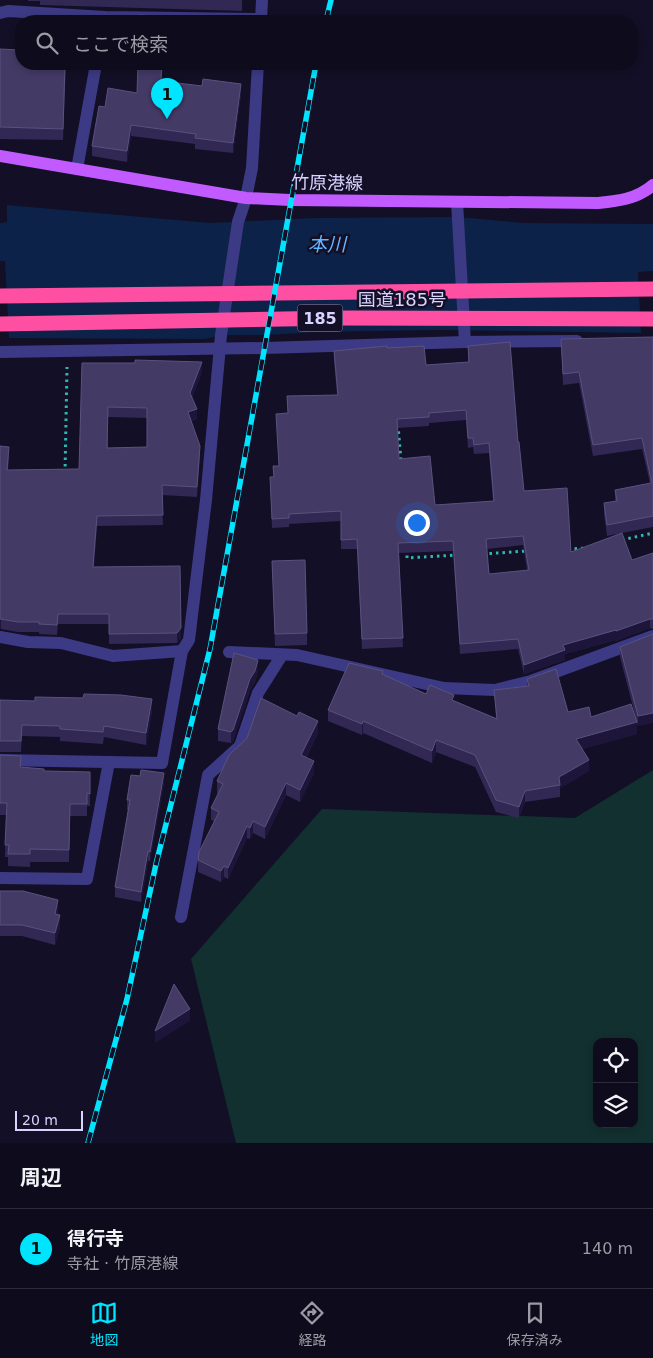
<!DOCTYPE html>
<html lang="ja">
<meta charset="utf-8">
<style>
body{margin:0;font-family:"DejaVu Sans","Noto Sans JP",sans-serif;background:#1c1929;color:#f1f3f6}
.controls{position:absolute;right:15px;bottom:15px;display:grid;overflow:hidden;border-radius:10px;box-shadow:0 2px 8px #0003}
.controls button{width:45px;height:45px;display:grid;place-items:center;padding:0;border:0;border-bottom:1px solid #2e2b3b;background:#0e0b1c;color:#f1f3f6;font:25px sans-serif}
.scale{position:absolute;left:15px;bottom:12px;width:68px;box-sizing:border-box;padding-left:5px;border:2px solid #d9d4ff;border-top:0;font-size:14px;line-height:18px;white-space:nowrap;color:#d9d4ff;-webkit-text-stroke:4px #130f26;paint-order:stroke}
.you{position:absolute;left:416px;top:522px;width:18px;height:18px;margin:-12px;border:4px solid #fff;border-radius:50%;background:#1a73e8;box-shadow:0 0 0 8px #1a73e833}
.badge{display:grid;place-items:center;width:32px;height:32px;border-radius:50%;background:#00e5ff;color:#111;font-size:16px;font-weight:700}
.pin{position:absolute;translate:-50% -41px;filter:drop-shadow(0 1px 2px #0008)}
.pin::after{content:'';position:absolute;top:26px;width:18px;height:15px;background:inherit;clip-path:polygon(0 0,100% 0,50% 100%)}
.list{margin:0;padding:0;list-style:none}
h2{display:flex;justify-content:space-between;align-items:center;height:65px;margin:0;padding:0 20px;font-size:21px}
h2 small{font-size:16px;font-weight:400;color:#9b9ba3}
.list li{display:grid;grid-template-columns:32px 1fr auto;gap:15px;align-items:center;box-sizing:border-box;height:80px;padding:0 20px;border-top:1px solid #2e2b3b}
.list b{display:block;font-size:19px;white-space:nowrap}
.list p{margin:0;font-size:16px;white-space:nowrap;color:#9b9ba3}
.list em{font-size:16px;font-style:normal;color:#9b9ba3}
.icon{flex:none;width:28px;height:28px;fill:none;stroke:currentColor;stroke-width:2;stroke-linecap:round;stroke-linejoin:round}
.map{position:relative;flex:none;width:653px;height:1143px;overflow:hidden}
.search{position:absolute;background:#0e0b1c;box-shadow:0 2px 8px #0003;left:15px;right:15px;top:15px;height:55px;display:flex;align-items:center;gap:12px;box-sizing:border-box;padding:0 18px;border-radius:20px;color:#9b9ba3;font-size:19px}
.sheet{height:145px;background:#0e0b1c}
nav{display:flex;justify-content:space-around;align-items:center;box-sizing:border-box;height:70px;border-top:1px solid #2e2b3b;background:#0e0b1c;font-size:14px;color:#9b9ba3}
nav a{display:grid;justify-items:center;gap:2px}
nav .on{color:#00e5ff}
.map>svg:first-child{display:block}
.green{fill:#12302f;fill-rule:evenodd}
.water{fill:#0c2248}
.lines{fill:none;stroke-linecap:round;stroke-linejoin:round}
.path{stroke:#2fb8b0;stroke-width:3;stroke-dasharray:2.5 4;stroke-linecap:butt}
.minor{stroke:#3d3a85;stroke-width:12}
.major{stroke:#c25bff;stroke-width:12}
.highway{stroke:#ff4fa3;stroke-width:15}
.rail-casing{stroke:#00e5ff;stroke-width:5.5}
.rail{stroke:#130f26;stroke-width:4;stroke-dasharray:11;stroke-linecap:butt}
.wall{fill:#312854;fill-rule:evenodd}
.shaded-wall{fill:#1d163a}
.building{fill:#433a66;stroke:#5a527e;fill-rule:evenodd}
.labels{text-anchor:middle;stroke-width:5;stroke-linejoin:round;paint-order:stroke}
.shield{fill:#130f26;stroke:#9e99be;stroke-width:1}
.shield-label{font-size:16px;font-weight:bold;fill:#d9d4ff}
.street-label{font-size:18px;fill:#d9d4ff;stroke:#130f26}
.water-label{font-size:19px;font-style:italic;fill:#62b6ff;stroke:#130f26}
</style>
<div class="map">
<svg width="653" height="1143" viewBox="0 0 653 1143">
<rect width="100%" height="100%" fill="#130f26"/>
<path class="green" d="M653,770v373h-417l-45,-184 131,-150 253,9zM597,1042h37v82h-37z"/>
<polygon class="water" points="7,205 210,223 314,218 458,217 523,223 653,224 653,271 638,272 641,333 438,330 314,332 267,335 221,335 205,339 9,338 5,261 0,261 0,223 7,222"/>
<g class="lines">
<g class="path">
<polyline points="398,425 401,461"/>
<polyline points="65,473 67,367"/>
<polyline points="622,540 653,533"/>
<polyline points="407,549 407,558 457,555"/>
<polyline points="568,549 587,548"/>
<polyline points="483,554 527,551"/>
</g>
<g class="minor">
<polyline points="0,13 8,11 105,17 261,19"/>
<polyline points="261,21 262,0"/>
<polyline points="77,169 96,64"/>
<polyline points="465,342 577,341"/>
<polyline points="0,352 264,348 465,342 457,202"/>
<polyline points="0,637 28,642 61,643 113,656 182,651 189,640 206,500 221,335 238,222 246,198 252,168 258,64"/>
<polyline points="229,652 297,655 444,688 495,690 531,681 653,636"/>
<polyline points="0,760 162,763 182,651"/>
<polyline points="0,878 87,879 109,762"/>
<polyline points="181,917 208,775 240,746 258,693 282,655"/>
</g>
<path class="major" d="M0,156l246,42 44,2 308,3c20,-2 39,-4 55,-18"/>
<g class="highway">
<polyline points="0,296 653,289"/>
<polyline points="0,324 340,318 653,319"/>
</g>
<g class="rail-casing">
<g id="rail">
<polyline points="326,21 331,0"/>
<polyline points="88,1143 127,999 156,864 210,649 316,64"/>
</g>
</g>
<use href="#rail" class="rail"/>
</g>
<g class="wall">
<polygon points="28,0 242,0 242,11 40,5 40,1 28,1"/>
<polygon points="0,49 66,64 63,140 0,139"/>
<polygon points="162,81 241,94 233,153 195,149 195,144 131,136 127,162 92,156 92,146 105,107 137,93"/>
<path d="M653,337v190l-31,6 10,27 21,-7v76l-3,-1 -34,13v-1l-51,14v6l-41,14 -6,-25 -58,5 -7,-103 -54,2 4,94 -41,2 -5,-100h-16v-28l-52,3v3l-17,1 -2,-51h3v-11h6l-3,-52h12l-1,-18 50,-1 -3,-35v-9l53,-3 39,17 42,-3v-16l50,96 6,49 47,61 51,-19 -15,3 -3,-22v-11l11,-2v-11l35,-7 -8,-34 -49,7 -14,-73 -16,2 -2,-46zM466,420l2,28 5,-1 1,7 15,-1 4,48 -58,4 -36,-46 -2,-31 32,-2v-3zM523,545l4,25 -38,4 -2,-25z"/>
<path d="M82,363l120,9 -10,26 5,21 -6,2 9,35 -3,41 -35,-2 1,30 -66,1 -3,41 86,-1 1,72 -4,5 -68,1v-20h-51l-1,11 -18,-1v-2h-21l-17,-3 -1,-183 9,11 -1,13 71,-1zM108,417l39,1v29l-39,1z"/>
<polygon points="272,561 307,633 307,645 275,646"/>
<polygon points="653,634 638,726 620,657 620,647"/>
<polygon points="258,671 255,682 250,690 233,741 231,743 218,741 218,729"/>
<polygon points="383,675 426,694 454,701 496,718 494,690 527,686 527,679 568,712 591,717 637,734 582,749 589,771 560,788 560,797 525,802 519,818 496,812 475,767 436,752 432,763 363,733 362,735 328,721 328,710"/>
<polygon points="0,700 152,711 146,745 104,737 103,744 60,741 60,737 22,736 21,752 0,752"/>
<polygon points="318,733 306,758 314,773 300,802 286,795 265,839 253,833 250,839 247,838 228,879 224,877 221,882 198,872 198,860 214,821 211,820 211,808 218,793 217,793 217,781"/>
<polygon points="0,755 21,768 44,771 90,772 90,806 87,806 87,816 70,816 69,862 30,862 30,867 8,866 8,857 5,857 6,815 0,815"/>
<polygon points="164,782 150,861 148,861 141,902 115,897 115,887 128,810 127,810 127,800"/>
<polygon points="0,891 58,911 57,915 60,927 55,945 22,936 0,936"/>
</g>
<g class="shaded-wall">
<polygon points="241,84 241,94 233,153 233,143"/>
<polygon points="131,125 131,136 127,162 127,151"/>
<polygon points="202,362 202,372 190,403 190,393"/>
<polygon points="197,409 197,419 188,422 188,412"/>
<polygon points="200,446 200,456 197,497 197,487"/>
<polygon points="97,516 97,526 93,577 93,567"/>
<rect x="0" y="619" width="1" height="10"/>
<polygon points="650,619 650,628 616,641 616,631"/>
<polygon points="181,628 181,638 177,643 177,633"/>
<polygon points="616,630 616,640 565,654 565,660 524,674 524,665 563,645"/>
<polygon points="258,660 258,671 255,682 250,690 233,741 231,743 231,732"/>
<polygon points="152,699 152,711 146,745 146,733"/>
<polygon points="653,713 653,723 638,726 638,716"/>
<polygon points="318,721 318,733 301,767 301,755"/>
<polygon points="363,721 363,733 362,735 362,724"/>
<polygon points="637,722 637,734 576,751 576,739"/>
<polygon points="436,740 436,752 432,763 432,751"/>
<polygon points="589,760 589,771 560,788 559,777"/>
<polygon points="314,761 314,773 300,802 300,790"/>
<polygon points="164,773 164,782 150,861 150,852"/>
<polygon points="286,783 286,795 265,839 265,827"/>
<polygon points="525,791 525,802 519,818 519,807"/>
<polygon points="253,821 253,833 250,839 250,828"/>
<polygon points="247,826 247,838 228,879 228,868"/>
<polygon points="148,851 148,861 141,902 141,892"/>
<polygon points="224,866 224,877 221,882 221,871"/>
<polygon points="58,900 58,911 55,925 55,914"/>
<polygon points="60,915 60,927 55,945 55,933"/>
<polygon points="190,1009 190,1021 155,1043 155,1031"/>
</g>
<g class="building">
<polygon points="139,15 163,16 163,21 139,21"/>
<polygon points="0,49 21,50 21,64 65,64 63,129 0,127"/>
<polygon points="138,64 162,64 161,81 202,86 203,79 241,84 233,143 195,138 196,134 131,125 127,151 92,146 99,106 105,107 108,88 137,93"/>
<polygon points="653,337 653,516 607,525 604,503 617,501 615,490 651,483 651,479 642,438 593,445 579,372 563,374 561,339"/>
<path d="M510,342l8,100h1l5,49 43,-3 4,64 51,-19 10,27 21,-7v66h-3l-34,12v-1l-53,15 2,5 -41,15 -6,-26 -58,5 -7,-103 -55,2 5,95 -41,1 -5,-100 -16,1v-29l-52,3v4l-17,1 -2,-42h4l-1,-11h6l-3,-52 12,-1 -1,-17 51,-1 -4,-44 53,-5v2l37,-2 2,19 43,-3 -1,-16zM466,410l2,28h5l1,7 15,-2 5,58 -59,4 -5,-49 -31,3 -2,-40 32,-2v-4zM523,536l6,34 -40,4 -3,-35z"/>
<path d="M135,360l67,2 -12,31 7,16 -9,3 12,34 -3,41 -35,-2 1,30 -66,1 -4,51 87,-1 1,62 -4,5 -68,1v-20h-51l-1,11 -18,-1v-2h-21l-18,-3v-173l9,1 -2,23 72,-1 3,-106h53zM108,407l39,1v39l-40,1z"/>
<polygon points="305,560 307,633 275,634 272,561"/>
<polygon points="653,634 653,713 638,716 620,647"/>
<polygon points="234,653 258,660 255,671 250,679 233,730 231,732 218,729"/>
<polygon points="349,663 383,671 382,674 426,694 430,685 454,695 452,700 497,719 494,690 529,686 527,679 556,669 568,712 589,707 591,717 631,704 637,722 576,739 589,760 559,777 560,785 525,791 519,807 496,800 475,755 436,740 432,751 363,721 362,724 328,710"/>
<polygon points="84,694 121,695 152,699 146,733 104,726 103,732 60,729 60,726 22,725 21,741 0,741 0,700 35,701 35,697 83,698"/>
<polygon points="261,698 297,716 299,712 318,721 301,755 314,761 300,790 286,783 265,827 253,821 250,828 247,826 228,868 224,866 221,871 198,860 199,852 219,812 211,808 223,784 217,781 229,755 247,738"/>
<polygon points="0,755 21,756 20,767 44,769 44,771 90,772 90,794 87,793 87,804 70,804 69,850 30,849 30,854 8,854 9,845 5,845 7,803 0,803"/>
<polygon points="141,770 164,773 150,852 148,851 141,892 115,887 130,800 127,800 131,775 140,776"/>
<polygon points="0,891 23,891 58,900 55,914 60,915 55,933 22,925 0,925"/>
<polygon points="174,984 190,1009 155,1031"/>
</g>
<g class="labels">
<rect class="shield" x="297.5" y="304.5" width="45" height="27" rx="4"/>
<g class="shield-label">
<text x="320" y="324">185</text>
</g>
<g class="street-label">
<text transform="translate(327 183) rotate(1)" y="6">竹原港線</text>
<text x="402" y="306">国道185号</text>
</g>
<g class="water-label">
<text x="327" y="251">本川</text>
</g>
</g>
</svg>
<div class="controls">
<button><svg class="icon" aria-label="locate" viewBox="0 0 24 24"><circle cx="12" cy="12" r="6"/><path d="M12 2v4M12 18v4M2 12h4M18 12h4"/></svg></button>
<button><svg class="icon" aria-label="layers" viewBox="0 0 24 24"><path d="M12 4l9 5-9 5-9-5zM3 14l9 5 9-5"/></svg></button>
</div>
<div class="scale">20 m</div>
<div class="you"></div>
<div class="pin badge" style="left:167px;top:119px">1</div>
<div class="search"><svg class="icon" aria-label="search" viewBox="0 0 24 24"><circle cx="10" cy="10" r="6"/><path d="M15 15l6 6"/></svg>ここで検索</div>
</div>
<section class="sheet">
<h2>周辺<small></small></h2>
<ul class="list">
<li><span class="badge">1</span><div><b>得行寺</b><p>寺社 · 竹原港線</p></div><em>140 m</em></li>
</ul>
</section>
<nav>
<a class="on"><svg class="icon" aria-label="map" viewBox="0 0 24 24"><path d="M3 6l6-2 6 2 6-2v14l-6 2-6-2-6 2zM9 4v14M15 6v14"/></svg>地図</a>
<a><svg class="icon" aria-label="directions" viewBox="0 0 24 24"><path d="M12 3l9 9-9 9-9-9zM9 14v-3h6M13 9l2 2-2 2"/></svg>経路</a>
<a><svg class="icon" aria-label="saved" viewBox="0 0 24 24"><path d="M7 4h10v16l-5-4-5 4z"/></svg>保存済み</a>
</nav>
